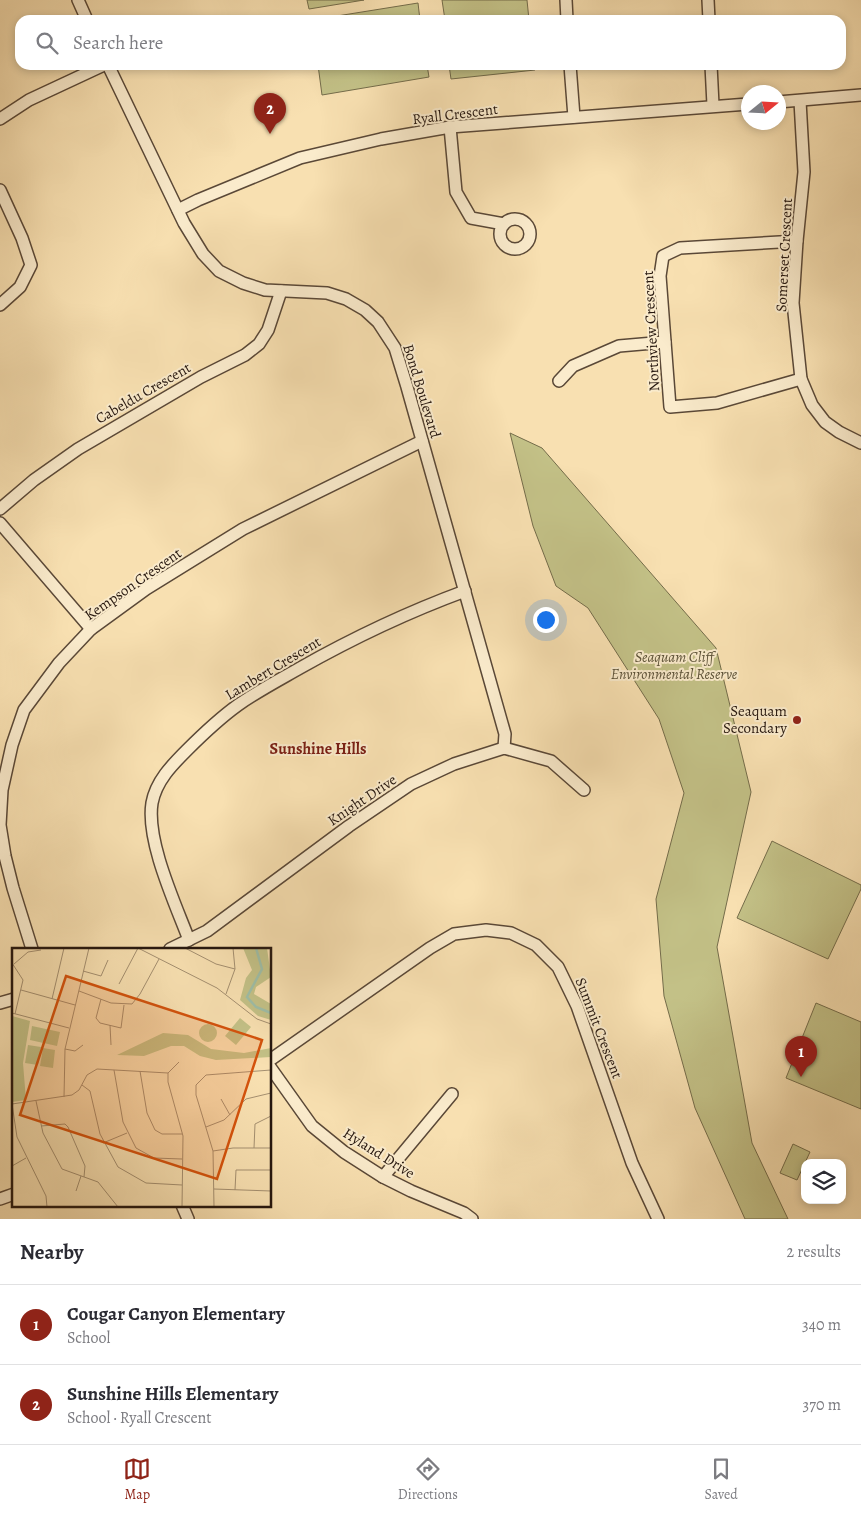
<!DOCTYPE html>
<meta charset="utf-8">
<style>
body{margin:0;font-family:Alegreya,serif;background:#f2f2f3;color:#2b2b33}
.controls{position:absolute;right:15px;bottom:15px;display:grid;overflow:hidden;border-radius:10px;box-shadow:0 2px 8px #0003}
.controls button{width:45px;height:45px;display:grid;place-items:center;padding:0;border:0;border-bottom:1px solid #e1e1e2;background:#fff;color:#2b2b33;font:25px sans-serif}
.compass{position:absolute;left:741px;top:85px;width:45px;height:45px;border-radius:50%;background:#fff;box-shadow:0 2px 8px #0003;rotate:72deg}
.you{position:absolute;left:545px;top:619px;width:18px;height:18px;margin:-12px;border:4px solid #fff;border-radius:50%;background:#1a73e8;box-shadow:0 0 0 8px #1a73e833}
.badge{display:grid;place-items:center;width:32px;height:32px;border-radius:50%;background:#8f2418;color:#fff;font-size:16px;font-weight:700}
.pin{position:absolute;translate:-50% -41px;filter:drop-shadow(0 1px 2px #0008)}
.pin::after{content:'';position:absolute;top:26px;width:18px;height:15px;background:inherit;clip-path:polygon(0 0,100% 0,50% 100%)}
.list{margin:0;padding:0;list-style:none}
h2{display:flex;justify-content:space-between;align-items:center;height:65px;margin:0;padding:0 20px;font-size:21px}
h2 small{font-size:16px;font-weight:400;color:#7c7c81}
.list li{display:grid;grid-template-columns:32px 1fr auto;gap:15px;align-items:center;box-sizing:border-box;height:80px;padding:0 20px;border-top:1px solid #e1e1e2}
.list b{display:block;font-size:19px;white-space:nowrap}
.list p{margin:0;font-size:16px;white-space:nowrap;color:#7c7c81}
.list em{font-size:16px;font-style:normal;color:#7c7c81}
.icon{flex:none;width:28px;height:28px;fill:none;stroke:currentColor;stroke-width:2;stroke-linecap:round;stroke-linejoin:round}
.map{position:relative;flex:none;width:861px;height:1219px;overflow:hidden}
.search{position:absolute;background:#fff;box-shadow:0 2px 8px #0003;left:15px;right:15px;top:15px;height:55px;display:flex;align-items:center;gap:12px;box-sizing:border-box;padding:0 18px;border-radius:15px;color:#7c7c81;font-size:19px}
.sheet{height:225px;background:#fff}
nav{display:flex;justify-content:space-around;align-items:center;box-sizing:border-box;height:70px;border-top:1px solid #e1e1e2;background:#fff;font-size:14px;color:#7c7c81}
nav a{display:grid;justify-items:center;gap:2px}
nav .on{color:#8f2418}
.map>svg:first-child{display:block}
.green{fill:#c3c187;stroke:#746c4a}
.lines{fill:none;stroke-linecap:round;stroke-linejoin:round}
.street-casing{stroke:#5a4837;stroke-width:14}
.street{stroke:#faebcc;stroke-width:11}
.poi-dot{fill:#8f2418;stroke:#faebcc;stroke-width:2}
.labels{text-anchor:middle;stroke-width:4;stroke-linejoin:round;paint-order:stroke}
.street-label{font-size:15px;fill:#25160e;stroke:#faebcc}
.park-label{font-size:15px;font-style:italic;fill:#5c5238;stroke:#faebcc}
.poi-label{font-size:15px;fill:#25160e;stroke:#faebcc;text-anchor:end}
.neighbourhood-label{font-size:16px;font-weight:bold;fill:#7a1f14;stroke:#faebcc}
.inset-river{fill:none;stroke:#9ebea7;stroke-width:2.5}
.inset-road{fill:none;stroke:#a48f70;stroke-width:1}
.view{fill:#d4520c;fill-opacity:0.15;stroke:#d4520c;stroke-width:2.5}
.inset-edge{fill:none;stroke:#25160e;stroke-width:2.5}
</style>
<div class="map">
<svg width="861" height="1219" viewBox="0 0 861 1219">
<rect width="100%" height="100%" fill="#f8e0b1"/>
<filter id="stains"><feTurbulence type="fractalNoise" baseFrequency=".004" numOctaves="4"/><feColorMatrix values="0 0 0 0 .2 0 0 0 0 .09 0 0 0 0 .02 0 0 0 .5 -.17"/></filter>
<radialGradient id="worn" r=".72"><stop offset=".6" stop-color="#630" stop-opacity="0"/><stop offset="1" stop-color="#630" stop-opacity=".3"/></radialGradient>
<g class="green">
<polygon points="307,0 364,0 309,9"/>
<polygon points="442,0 527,0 529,20 445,20"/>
<polygon points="418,3 420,20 312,20"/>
<polygon points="318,65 427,65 429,77 322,95"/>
<polygon points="449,65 534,65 535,70 451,79"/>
<polygon points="510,433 542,448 716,648 751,792 717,947 752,1143 788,1219 745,1219 695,1108 664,996 656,899 684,793 659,719 588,608 556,586 533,526"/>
<polygon points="772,841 861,885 861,889 828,959 737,918"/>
<polygon points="816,1003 861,1022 861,1109 786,1078"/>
<polygon points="793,1144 810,1152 797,1180 780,1173"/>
</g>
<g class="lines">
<g class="street-casing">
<g id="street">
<polyline points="78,0 87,20"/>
<polyline points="566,0 567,20"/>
<polyline points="708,0 709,20"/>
<polyline points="108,65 184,223 203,254 219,271 243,283 265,290 327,293 346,299 365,310 378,322 395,348 407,387 505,734 504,748"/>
<polyline points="570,65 574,117"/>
<polyline points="711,65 713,105"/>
<polyline points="800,101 804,172 797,241 793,303 801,379 812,405 825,422 839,432 861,443"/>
<polyline points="778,102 861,95"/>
<polyline points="0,119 29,100 104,65"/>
<polyline points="450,127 456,192 471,218 504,224"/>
<polyline points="0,190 22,238 31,265 20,287 0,305"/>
<polyline points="178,210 198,200 300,158 381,139 450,127 748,104"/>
<circle cx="515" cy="234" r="15"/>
<polyline points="797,241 680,248 663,256 660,276 670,407 717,403 801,379"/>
<polyline points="559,381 573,366 619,346 665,342"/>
<polyline points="0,509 34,480 78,449 201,377 245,355 259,344 268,330 281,291"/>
<polyline points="0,523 91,629"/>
<path d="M189,940c-14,-37 -43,-99 -37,-137 4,-22 20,-38 35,-53 16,-16 33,-32 51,-45 20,-14 41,-25 62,-37 53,-30 108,-56 165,-77"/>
<polyline points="32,949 13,888 5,856 0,825 2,790 12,745 24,710 59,663 91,629 146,589 243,529 422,441"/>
<polyline points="170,949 207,931 349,826 411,784 454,764 504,748 551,761 584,790"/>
<polyline points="0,1003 14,999"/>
<polyline points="270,1060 430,948 454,934 486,930 511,933 536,945 558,967 577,1006 632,1163 658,1219"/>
<polyline points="270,1067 312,1126 344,1152 383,1177 411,1191 464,1213 472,1219"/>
<polyline points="383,1177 452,1094"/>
<polyline points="0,1199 14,1194"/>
<polyline points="182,1205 188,1219"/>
</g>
</g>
<use href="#street" class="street"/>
</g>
<circle class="poi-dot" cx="797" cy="720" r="5"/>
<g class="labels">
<g class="street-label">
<text transform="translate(455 114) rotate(-7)" y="5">Ryall Crescent</text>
<text transform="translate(784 255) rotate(-87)" y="5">Somerset Crescent</text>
<text transform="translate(651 331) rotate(-93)" y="5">Northview Crescent</text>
<text transform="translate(422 391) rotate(73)" y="5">Bond Boulevard</text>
<text transform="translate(143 393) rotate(-30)" y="5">Cabeldu Crescent</text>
<text transform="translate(133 584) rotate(-35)" y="5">Kempson Crescent</text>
<text transform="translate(273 668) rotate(-31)" y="5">Lambert Crescent</text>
<text transform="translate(362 800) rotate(-34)" y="5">Knight Drive</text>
<text transform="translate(599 1028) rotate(69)" y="5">Summit Crescent</text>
<text transform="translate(379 1153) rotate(32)" y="5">Hyland Drive</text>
</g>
<g class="park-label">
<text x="674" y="662">Seaquam Cliff<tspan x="674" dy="17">Environmental Reserve</tspan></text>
</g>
<g class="poi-label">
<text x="787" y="716">Seaquam<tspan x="787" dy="17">Secondary</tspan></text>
</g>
<g class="neighbourhood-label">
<text x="318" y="754">Sunshine Hills</text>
</g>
</g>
<g transform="translate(12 948)">
<rect width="259" height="259" fill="#f8e0b1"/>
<path d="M231,0h24l4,29 -15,10 -2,7 17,10v16l-13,-4 -18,-16 6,-22 6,-8zM0,68l18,5 -7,42 3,37 -14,2zM228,70l11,9 -15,18 -11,-9zM187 85a9 9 0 1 1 18 0a9 9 0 1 1-18 0ZM20,78l28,6 -3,14 -27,-6zM151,85l25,2 23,14 33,4 27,-5v9l-55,3 -16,-4 -16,-10h-13l-27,10 -27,-1zM16,97l13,2 -3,18 -13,-2zM31,100l12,2 -2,18 -13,-2z" fill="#c3c187"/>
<path class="inset-river" d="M244,0l6,21 -15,28 9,10 15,6"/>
<path class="inset-road" d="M126,0l79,40 40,31 14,5M173,0l31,16 19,5M0,15l11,17 -8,34M2,16l14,-12 13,-2M71,23l18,5 7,-16M107,36l19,-36M9,42l54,15M67,43l32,12 21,1 8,-10 19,-35M214,46l9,-25 -2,-21M40,51l12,-51M89,51l-5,19 4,5 21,5 3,-23M0,65l57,15M98,77l1,20M53,101l10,2 8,-6M167,114l-11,11v9l15,54 -1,71M102,122l9,52 13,26 18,10 28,1M128,123l7,42 8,17 7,4h20M70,137l8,6 10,43 18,33 28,16 36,2M52,149l1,-48 24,-101M209,151l9,16M24,153l7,32 19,36 36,13 20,25M0,156l60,-9 7,-5 8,-15 10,-6 71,4M0,156l5,33 29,59 1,11M29,178l24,-2 3,3 17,39 -1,11M194,179l18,-7 22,-21 25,-6M91,195l24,-10M242,200l1,-24 16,-8M201,203l20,-3h38M0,218l14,-8M202,241l57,2M223,242l1,-20h35M64,243l5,-15M202,259l-1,-56 -17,-56v-10l10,-10 65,-5"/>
<path class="view" d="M54,28l196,64 -45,139 -197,-64z"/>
<rect width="259" height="259" class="inset-edge"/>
</g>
<rect width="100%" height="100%" filter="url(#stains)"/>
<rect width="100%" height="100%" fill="url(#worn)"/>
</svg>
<div class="controls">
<button><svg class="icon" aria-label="layers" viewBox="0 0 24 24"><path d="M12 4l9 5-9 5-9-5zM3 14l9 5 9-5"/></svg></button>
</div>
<svg class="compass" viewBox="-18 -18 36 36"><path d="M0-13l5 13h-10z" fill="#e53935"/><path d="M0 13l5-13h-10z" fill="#7c7c81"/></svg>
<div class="you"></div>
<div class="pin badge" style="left:801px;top:1077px">1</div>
<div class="pin badge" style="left:270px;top:134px">2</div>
<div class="search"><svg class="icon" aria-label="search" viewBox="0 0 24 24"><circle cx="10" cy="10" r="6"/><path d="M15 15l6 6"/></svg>Search here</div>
</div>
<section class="sheet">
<h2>Nearby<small>2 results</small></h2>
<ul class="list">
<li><span class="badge">1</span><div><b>Cougar Canyon Elementary</b><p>School</p></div><em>340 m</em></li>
<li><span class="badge">2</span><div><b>Sunshine Hills Elementary</b><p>School · Ryall Crescent</p></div><em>370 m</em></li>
</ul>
</section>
<nav>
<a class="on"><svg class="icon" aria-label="map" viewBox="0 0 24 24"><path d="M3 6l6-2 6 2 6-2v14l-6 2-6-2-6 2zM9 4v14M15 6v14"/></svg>Map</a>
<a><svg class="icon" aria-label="directions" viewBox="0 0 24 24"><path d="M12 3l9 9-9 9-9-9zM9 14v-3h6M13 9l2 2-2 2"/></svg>Directions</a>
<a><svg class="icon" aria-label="saved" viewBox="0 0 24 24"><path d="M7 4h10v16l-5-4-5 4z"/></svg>Saved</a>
</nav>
